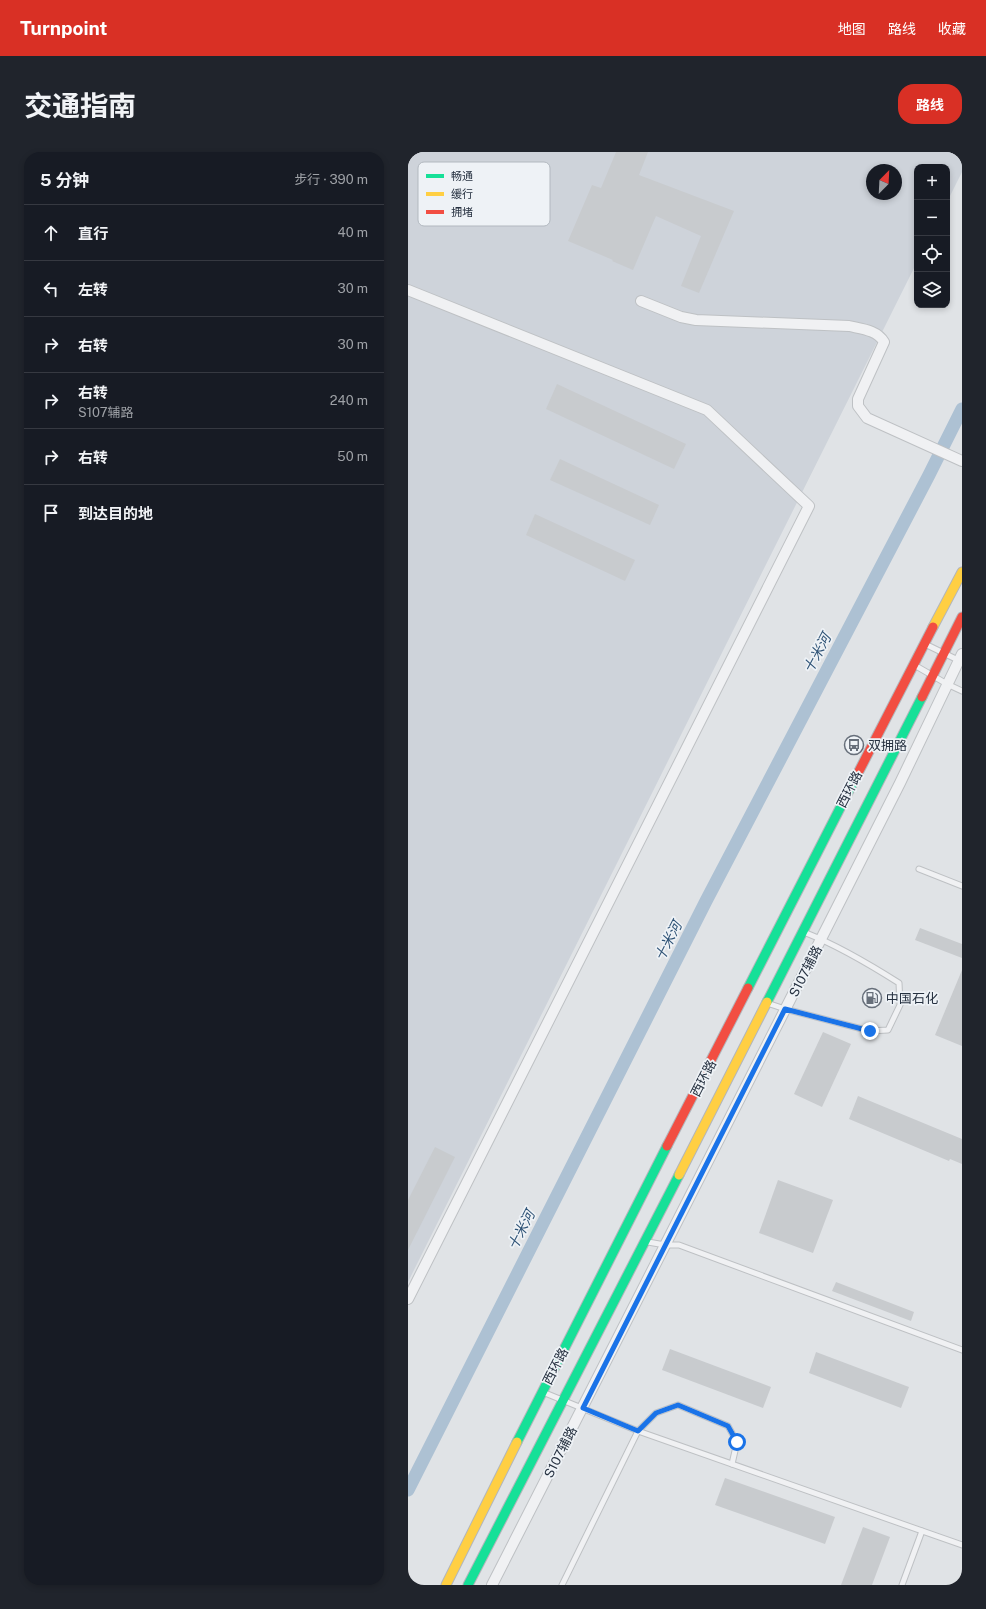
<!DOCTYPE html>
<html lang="zh">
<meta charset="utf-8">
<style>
body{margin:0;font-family:"Public Sans","Noto Sans SC",sans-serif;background:#20242c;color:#f1f3f6}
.controls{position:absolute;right:12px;top:12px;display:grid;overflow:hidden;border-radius:8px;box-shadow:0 2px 6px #0003}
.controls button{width:36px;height:36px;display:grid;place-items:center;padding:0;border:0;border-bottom:1px solid #363941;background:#171b24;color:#f1f3f6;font:20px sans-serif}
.compass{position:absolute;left:458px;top:12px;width:36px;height:36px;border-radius:50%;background:#171b24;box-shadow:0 2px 6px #0003;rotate:24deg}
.stop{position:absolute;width:12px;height:12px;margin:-9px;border:3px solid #1a73e8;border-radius:50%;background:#fff}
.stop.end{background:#1a73e8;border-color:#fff;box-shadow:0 1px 4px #0008}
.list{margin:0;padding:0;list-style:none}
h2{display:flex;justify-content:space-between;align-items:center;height:52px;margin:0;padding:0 16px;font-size:17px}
h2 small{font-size:13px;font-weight:400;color:#9ea1a6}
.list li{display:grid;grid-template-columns:26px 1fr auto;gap:12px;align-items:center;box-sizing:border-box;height:56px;padding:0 16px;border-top:1px solid #363941}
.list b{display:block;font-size:15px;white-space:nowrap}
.list p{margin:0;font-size:13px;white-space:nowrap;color:#9ea1a6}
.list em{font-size:13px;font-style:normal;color:#9ea1a6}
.icon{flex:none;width:22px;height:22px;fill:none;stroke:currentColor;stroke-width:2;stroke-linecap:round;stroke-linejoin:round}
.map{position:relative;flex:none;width:554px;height:1433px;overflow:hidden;border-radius:16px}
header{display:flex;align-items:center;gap:24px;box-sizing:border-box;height:56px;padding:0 20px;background:#d93025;color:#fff}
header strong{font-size:19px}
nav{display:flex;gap:22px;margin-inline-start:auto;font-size:14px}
.intro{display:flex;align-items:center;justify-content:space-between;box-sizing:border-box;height:96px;padding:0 24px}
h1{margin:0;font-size:28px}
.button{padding:10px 18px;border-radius:16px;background:#d93025;color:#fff;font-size:14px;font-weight:700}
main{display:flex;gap:24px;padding:0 24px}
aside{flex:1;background:#171b24;border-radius:16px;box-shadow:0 2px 6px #0003}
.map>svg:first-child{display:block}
.built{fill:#ced3da;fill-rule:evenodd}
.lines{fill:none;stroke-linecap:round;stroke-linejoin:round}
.canal{stroke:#adc1d3;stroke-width:13}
.building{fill:#c8cbce}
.lane-casing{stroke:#bec1c4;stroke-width:7}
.street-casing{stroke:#bec1c4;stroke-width:12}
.fast-casing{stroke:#b3b6bb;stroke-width:11}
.slow-casing{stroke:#b3b6bb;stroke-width:11}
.jam-casing{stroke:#b3b6bb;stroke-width:11}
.lane{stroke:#f0f1f3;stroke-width:5}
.street{stroke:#f0f1f3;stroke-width:10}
.fast{stroke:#16e098;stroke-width:9}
.slow{stroke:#ffcf43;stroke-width:9}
.jam{stroke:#f24e42;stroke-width:9}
.route{stroke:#1a73e8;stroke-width:5}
.labels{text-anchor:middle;stroke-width:3.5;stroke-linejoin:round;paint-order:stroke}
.poi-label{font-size:13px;fill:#263140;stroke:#eef2f6;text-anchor:start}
.street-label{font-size:13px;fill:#263140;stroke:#eef2f6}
.water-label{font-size:14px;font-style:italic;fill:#2f5376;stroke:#eef2f6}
.key{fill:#eef2f6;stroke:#b2b8bf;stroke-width:1}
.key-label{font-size:11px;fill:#263140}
</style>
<header>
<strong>Turnpoint</strong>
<nav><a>地图</a><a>路线</a><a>收藏</a></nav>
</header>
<div class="intro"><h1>交通指南</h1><a class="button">路线</a></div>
<main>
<aside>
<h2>5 分钟<small>步行 · 390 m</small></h2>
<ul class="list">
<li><svg class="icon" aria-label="ahead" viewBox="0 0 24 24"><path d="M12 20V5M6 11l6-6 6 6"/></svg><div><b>直行</b></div><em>40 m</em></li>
<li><svg class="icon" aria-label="left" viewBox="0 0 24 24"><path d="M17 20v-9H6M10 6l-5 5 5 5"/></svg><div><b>左转</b></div><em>30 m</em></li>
<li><svg class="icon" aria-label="right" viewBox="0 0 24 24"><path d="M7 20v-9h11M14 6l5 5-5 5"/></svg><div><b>右转</b></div><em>30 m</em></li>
<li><svg class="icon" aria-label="right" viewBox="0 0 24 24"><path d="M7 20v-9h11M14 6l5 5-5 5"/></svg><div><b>右转</b><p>S107辅路</p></div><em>240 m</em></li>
<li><svg class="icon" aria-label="right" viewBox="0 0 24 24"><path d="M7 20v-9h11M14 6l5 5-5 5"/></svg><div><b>右转</b></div><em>50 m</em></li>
<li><svg class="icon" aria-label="arrive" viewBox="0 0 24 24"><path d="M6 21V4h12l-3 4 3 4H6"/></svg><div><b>到达目的地</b></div></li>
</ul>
</aside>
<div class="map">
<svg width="554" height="1433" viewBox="0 0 554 1433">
<rect width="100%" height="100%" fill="#e0e3e6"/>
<path class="built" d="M0,0h554v20l-15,30v-35h-30v95l-509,1020zM464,18h24v24h-24z"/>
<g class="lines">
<polyline class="canal" points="0,1338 298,749 521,323 554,257"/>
</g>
<g class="building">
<polygon points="208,0 240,0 231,23 326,59 291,141 273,134 293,84 248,64 225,118 204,109 205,108 160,89 184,33 193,36"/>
<polygon points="149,232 278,292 266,317 138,257"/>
<polygon points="152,307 251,353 242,373 142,328"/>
<polygon points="127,362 227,408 217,429 118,383"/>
<polygon points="512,776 554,792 554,806 507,788"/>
<polygon points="554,818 554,894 527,883"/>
<polygon points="415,880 443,892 414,955 386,942"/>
<polygon points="450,944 554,987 554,1012 542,1007 541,1009 441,967"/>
<polygon points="27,995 47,1005 0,1098 0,1048"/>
<polygon points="370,1028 425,1048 405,1101 351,1081"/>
<polygon points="428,1130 506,1160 503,1169 424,1139"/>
<polygon points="262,1197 363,1235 355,1256 254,1218"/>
<polygon points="408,1200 501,1235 493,1256 401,1221"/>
<polygon points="317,1326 427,1365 417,1392 307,1353"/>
<polygon points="455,1375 482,1385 464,1433 433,1433"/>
</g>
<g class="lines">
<g class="lane-casing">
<g id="lane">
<polyline points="519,493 552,509"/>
<polyline points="508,514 539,532 554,539"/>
<polyline points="511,717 554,734"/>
<path d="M362,852l15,5 85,22 18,-1 12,-25 -1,-22c-30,-19 -60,-37 -93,-50"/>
<polyline points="240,1090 257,1093 271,1093 554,1198"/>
<polyline points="137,1241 230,1279 554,1393"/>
<polyline points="154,1433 230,1279 248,1261 270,1253 320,1274 329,1290 324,1312"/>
<polyline points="494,1433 514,1379"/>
</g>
</g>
<g class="street-casing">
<g id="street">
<polyline points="0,138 299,258 401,354 0,1147"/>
<path d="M233,149l40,16 15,3 153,6c13,3 28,4 35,16l-26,57v7l9,12 95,43"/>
<polyline points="84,1433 413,787 492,631 554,502"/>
</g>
</g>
<g class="fast-casing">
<g id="fast">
<polyline points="340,836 450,621"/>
<polyline points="359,850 514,545"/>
<polyline points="109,1290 259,994"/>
<polyline points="60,1433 271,1023"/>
</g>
</g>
<g class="slow-casing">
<g id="slow">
<polyline points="525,475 554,420"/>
<polyline points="271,1023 359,850"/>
<polyline points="38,1433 109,1290"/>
</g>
</g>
<g class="jam-casing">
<g id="jam">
<polyline points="514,545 554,465"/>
<polyline points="450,621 525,475"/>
<polyline points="259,994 340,836"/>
</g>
</g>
<use href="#lane" class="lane"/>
<use href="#street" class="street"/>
<use href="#fast" class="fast"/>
<use href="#slow" class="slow"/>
<use href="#jam" class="jam"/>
</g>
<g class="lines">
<polyline class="route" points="329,1290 320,1274 270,1253 248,1261 230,1279 175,1256 377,857 462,879"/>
</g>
<defs>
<g id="bus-ring" transform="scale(1)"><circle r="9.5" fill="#eef2f6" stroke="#676f7a" stroke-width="1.5"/><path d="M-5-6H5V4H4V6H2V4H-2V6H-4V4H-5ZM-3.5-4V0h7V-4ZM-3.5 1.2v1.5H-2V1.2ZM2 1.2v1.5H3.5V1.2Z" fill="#676f7a"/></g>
<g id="fuel-ring" transform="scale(1)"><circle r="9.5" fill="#eef2f6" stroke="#676f7a" stroke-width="1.5"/><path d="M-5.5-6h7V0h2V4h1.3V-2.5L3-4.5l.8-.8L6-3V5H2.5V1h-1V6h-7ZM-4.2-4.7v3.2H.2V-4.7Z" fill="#676f7a"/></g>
</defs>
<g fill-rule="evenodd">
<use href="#bus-ring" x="446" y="593"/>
<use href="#fuel-ring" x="464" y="846"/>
</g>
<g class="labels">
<g class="poi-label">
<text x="460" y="598">双拥路</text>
<text x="478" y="851">中国石化</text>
</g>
<g class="street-label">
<text transform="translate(441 637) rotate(-63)" y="5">西环路</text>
<text transform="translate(397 819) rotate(-63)" y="5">S107辅路</text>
<text transform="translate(295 926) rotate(-63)" y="5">西环路</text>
<text transform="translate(147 1214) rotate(-63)" y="5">西环路</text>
<text transform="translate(152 1300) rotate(-63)" y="5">S107辅路</text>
</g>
<g class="water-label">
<text transform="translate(409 501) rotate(-62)" y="5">十米河</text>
<text transform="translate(260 789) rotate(-63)" y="5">十米河</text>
<text transform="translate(113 1078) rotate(-63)" y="5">十米河</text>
</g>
</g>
<rect x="10" y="10" width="132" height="64" rx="6" class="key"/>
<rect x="18" y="22" width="18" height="4" fill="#16e098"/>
<rect x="18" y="40" width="18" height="4" fill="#ffcf43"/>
<rect x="18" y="58" width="18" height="4" fill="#f24e42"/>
<g class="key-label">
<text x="43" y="28">畅通</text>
<text x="43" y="46">缓行</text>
<text x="43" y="64">拥堵</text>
</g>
</svg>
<div class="controls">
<button>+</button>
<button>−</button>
<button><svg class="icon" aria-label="locate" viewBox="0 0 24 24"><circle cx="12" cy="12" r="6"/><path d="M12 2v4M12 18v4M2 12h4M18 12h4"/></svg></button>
<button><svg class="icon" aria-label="layers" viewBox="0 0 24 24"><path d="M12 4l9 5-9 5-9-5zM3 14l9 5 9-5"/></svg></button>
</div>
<svg class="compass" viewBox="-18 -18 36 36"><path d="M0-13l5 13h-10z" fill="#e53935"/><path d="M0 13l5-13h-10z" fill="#9ea1a6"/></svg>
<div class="stop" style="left:329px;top:1290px"></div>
<div class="stop end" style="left:462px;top:879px"></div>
</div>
</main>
